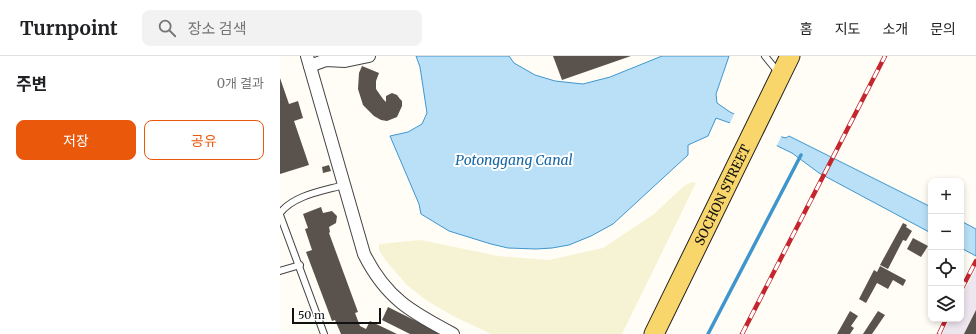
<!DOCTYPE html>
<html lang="ko">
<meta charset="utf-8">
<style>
body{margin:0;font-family:Merriweather,"Noto Sans KR",serif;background:#f2f2f2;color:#202124}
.controls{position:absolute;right:12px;bottom:12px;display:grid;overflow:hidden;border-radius:8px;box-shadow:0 2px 6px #0003}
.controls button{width:36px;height:36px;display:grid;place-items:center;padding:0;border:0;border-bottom:1px solid #e0e0e0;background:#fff;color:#202124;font:20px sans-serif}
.scale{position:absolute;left:12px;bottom:10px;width:89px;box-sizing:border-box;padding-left:4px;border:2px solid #111;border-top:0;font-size:11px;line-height:14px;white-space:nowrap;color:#111;-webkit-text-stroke:3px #fff;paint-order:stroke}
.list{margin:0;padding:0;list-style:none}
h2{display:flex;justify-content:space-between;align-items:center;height:52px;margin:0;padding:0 16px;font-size:17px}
h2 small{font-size:13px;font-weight:400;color:#757577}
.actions{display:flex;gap:8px;padding:12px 16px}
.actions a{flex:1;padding:9px 0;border:1px solid #ea580c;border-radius:8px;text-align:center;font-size:14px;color:#ea580c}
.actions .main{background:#ea580c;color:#fff}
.icon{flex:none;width:22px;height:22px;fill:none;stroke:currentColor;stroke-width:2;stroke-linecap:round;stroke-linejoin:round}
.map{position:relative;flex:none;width:696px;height:278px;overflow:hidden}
header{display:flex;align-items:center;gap:24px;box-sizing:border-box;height:56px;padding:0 20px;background:#fff;border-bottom:1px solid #e0e0e0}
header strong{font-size:19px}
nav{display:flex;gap:22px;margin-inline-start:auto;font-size:14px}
.search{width:280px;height:36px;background:#f2f2f2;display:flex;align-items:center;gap:10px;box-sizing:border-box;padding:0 14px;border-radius:8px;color:#757577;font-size:15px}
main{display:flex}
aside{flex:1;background:#fff}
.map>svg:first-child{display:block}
.industrial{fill:#eee6ef}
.farmland{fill:#f6f3d4}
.water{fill:#b9e0f7;stroke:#3f96cf}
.pier{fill:#fffdf5}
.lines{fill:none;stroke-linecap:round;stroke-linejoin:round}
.stream{stroke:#3f96cf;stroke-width:3.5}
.building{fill:#5a524d}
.lane-casing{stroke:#444;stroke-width:8}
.street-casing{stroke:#444;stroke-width:14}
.primary-casing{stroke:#222;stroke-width:21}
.lane{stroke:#fff;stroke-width:6}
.street{stroke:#fff;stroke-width:12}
.primary{stroke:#f9d66b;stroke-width:19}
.rail-casing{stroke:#c4262e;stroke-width:4.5}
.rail{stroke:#fff;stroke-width:3;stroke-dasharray:9;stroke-linecap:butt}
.labels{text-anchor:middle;stroke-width:4;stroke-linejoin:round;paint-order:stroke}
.street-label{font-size:13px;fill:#111;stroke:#fff}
.water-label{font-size:14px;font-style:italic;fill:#1768a6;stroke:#fff}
</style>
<header>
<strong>Turnpoint</strong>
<div class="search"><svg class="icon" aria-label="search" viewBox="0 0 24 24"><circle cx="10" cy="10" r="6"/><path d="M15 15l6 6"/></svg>장소 검색</div>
<nav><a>홈</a><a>지도</a><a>소개</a><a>문의</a></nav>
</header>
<main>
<aside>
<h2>주변<small>0개 결과</small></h2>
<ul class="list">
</ul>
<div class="actions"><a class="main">저장</a><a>공유</a></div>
</aside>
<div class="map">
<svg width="696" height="278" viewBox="0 0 696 278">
<rect width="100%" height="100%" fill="#fffdf5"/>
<polygon class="industrial" points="696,212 696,278 662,278 670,263 681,263 681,241"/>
<polygon class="farmland" points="412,126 416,127 342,278 211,278 173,260 146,244 127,229 106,205 99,194 99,188 141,184 218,200 269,204 323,192 374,158 404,130"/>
<g class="water">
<polygon points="136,0 229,0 234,7 255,19 275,25 303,28 330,21 382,0 449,0 436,38 437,47 450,56 502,81 506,82 509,80 651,151 651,177 539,117 512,97 450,67 436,62 428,80 408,89 408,99 333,168 311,180 289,189 272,192 256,193 228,192 211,188 169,175 141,158 139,148 110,80 128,76 142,68 147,57 140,11"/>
<polygon points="681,165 696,173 696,200 681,192"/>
</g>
<polygon class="pier" points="455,56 502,79 496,91 449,69"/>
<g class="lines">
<polyline class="stream" points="428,278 521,99"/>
</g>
<g class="building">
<polygon points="273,0 351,0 282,24"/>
<polygon points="82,10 99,17 96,25 96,33 103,43 106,46 106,40 112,37 117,39 120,43 122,45 122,50 117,61 107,65 101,64 94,60 83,49 78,33 79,17"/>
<polygon points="0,22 9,48 18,45 23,62 14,65 29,109 0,118"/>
<polygon points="49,109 51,115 43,117 42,111"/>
<polygon points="41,151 43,157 52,155 57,160 56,167 49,171 50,176 49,177 78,256 75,257 80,270 86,273 90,265 117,278 61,278 55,264 52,265 26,196 32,194 25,173 28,172 23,158"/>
<polygon points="623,167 627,169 626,171 632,175 626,185 623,184 608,213 600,209"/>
<polygon points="633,182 648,190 641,201 627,193"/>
<polygon points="600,210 626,224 623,230 613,224 608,233 597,227 586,247 579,243 594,214 597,216"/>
<polygon points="108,251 162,278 130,278 102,264"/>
<polygon points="696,254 696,278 684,278"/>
<polygon points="570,255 578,260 571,270 574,272 570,278 557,278"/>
<polygon points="598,255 605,259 592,278 583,278"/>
</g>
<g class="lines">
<g class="lane-casing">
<g id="lane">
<polyline points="485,0 498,16"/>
<path d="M0,157c14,-18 43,-22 64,-28"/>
<polyline points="0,159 44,278"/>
<polyline points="0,215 20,209"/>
</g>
</g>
<g class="street-casing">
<g id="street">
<path d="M27,0l57,198c22,44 47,58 89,80"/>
<polyline points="30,10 46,4 65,5 89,0"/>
</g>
</g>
<g class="primary-casing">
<g id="primary">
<path id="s1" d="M374,278l136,-278"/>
</g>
</g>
<use href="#lane" class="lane"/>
<use href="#street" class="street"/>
<use href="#primary" class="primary"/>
<g class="rail-casing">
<g id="rail">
<polyline points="681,234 696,205"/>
<polyline points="462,278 605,0"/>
<polyline points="659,278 666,263"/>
</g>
</g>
<use href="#rail" class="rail"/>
</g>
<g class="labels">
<g class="street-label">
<text dy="5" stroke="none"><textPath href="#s1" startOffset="155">SOCHON STREET</textPath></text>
</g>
<g class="water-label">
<text x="234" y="109">Potonggang Canal</text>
</g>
</g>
</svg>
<div class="controls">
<button>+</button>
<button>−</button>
<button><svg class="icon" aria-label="locate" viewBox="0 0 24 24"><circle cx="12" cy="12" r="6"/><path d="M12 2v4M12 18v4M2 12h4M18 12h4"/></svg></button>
<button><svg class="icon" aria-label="layers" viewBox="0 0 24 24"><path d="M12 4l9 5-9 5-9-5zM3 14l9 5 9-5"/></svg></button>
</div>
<div class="scale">50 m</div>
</div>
</main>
